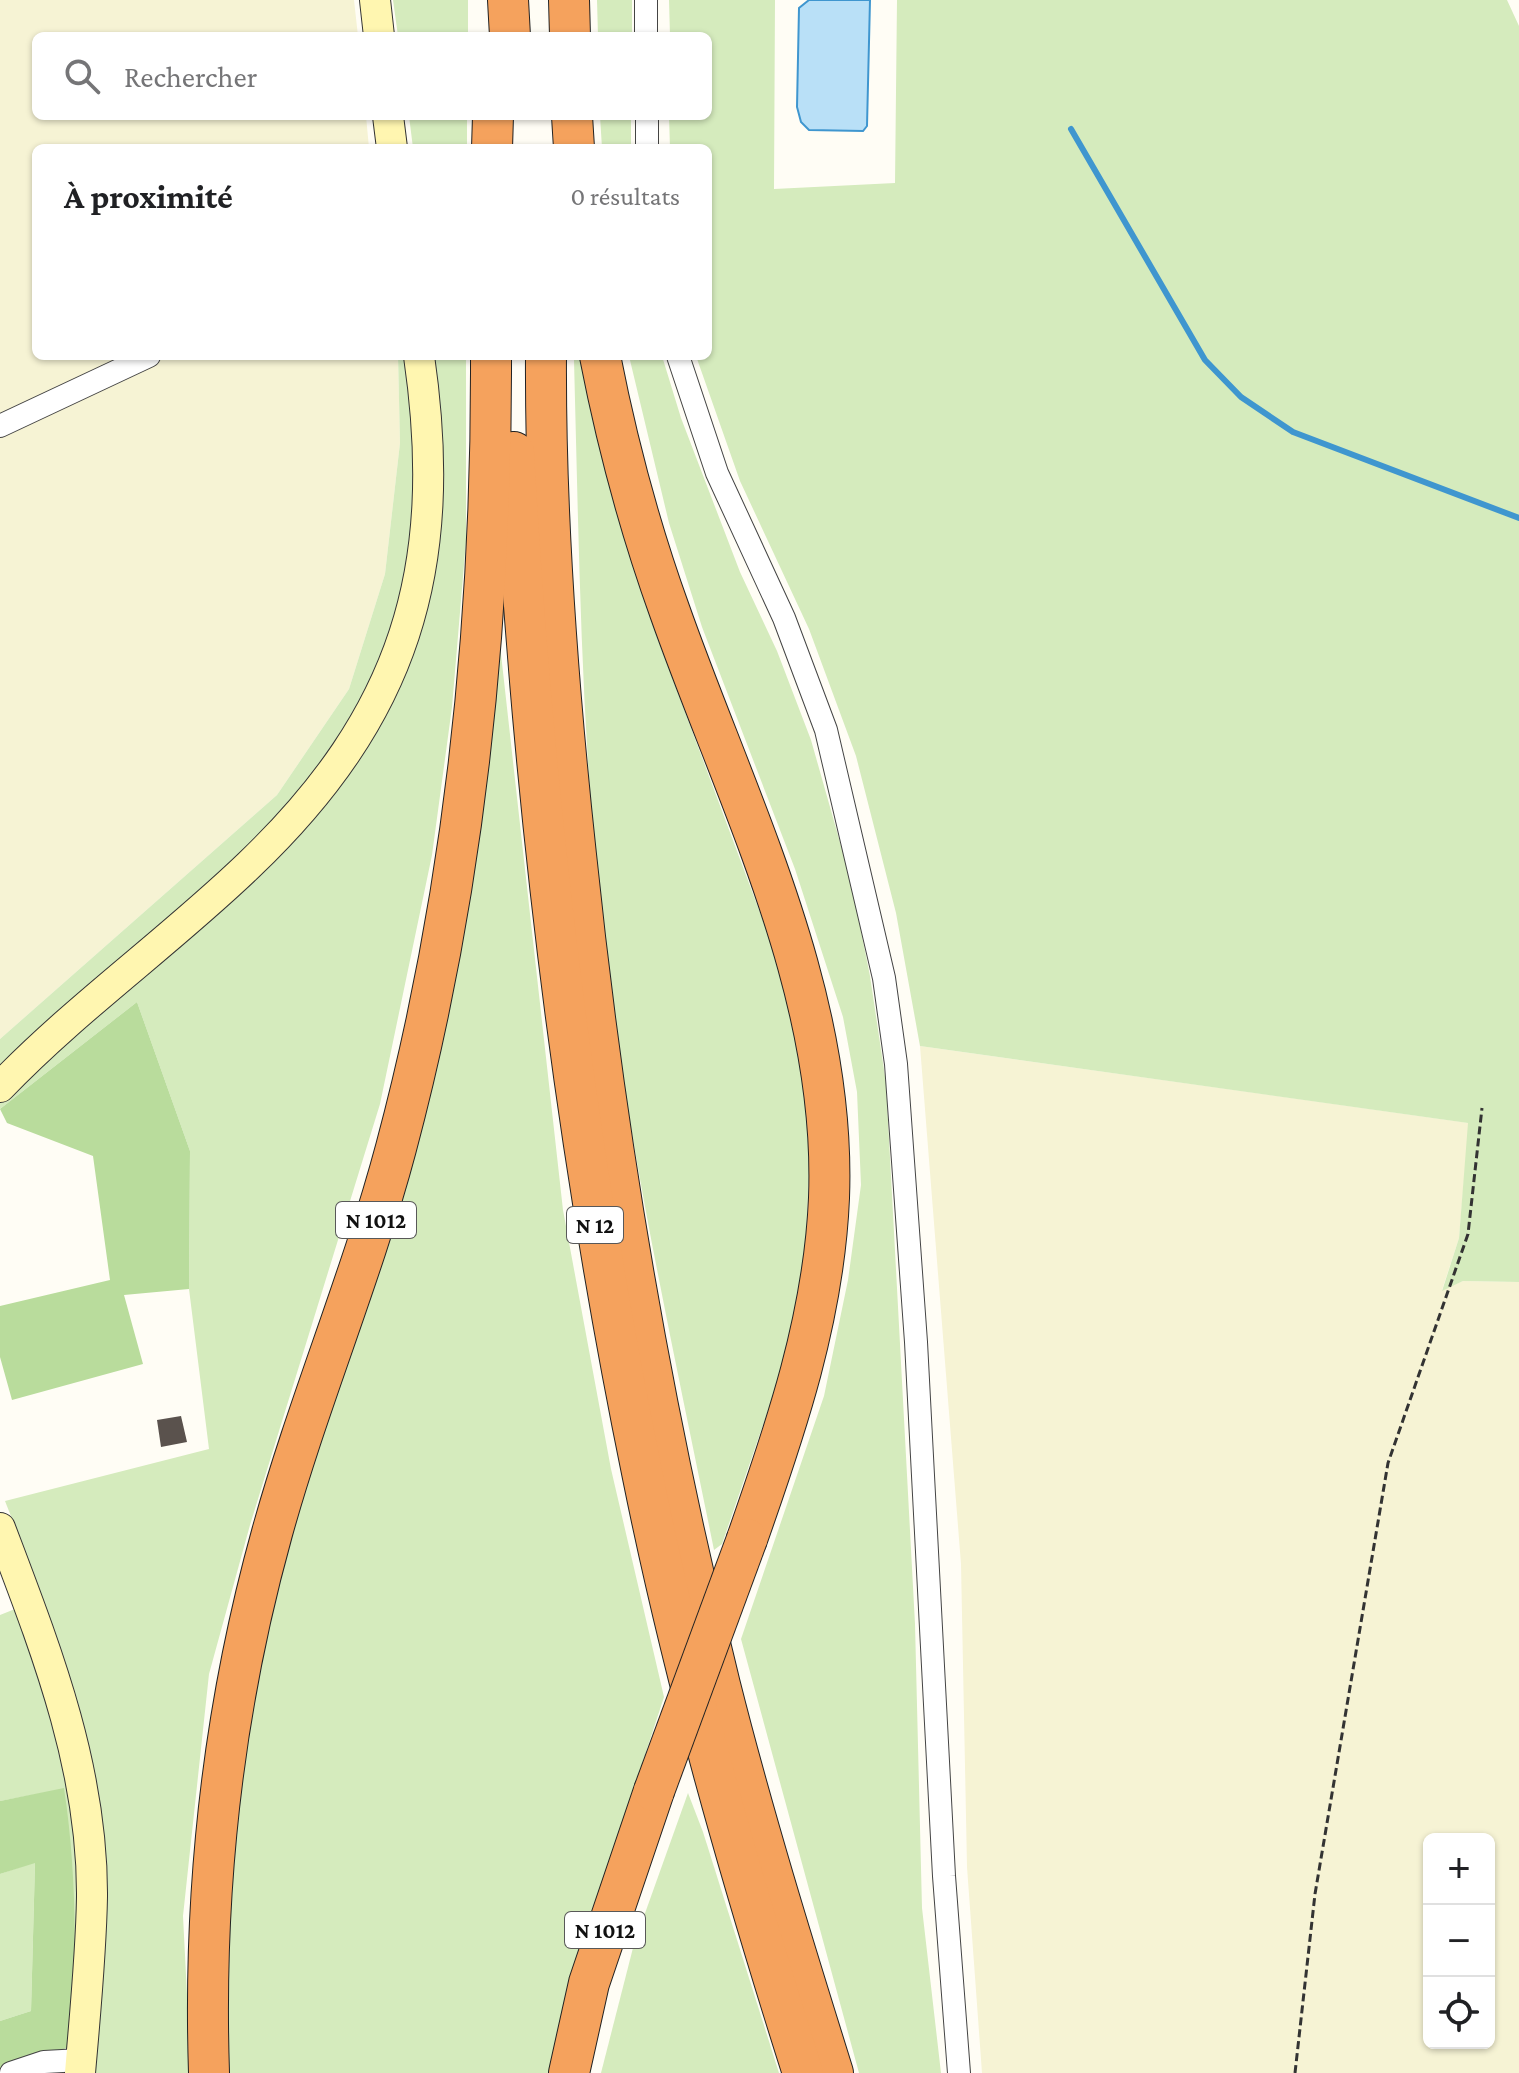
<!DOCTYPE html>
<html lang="fr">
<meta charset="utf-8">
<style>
body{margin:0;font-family:"Crimson Pro",serif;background:#f6f6f6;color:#202124}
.controls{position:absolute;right:24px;bottom:24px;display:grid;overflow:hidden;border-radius:12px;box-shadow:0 2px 6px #0004}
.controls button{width:72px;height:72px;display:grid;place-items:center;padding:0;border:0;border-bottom:2px solid #e0e0e0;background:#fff;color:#202124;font:40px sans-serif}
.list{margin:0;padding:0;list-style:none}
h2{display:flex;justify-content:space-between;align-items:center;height:104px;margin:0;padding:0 32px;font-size:34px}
h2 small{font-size:26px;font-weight:400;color:#757577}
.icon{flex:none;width:44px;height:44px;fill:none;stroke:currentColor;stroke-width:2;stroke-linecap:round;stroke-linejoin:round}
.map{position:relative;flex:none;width:1519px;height:2073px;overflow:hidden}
.search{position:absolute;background:#fff;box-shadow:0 2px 6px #0004;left:32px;top:32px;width:680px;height:88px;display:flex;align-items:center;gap:20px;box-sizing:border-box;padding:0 28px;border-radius:12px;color:#757577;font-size:30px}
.panel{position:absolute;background:#fff;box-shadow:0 2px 6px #0004;left:32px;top:144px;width:680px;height:216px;border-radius:12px}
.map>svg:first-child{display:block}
.farmland{fill:#f6f3d4;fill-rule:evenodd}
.green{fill:#d5ebbd}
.forest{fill:#b9dc9c}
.water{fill:#b9e0f7;stroke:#3f96cf;stroke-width:2}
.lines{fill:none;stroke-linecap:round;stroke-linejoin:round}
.stream{stroke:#3f96cf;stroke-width:6}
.building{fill:#5a524d}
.street-casing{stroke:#444;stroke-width:24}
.secondary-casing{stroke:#333;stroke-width:32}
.highway-casing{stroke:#222;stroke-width:42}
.path{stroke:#333;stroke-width:3;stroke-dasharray:8 4;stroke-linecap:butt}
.street{stroke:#fff;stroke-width:22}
.secondary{stroke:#fff6b0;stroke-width:30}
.highway{stroke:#f5a25d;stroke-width:40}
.highway-bridge-casing{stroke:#222;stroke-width:42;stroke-linecap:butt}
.highway-bridge{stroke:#f5a25d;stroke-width:40}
.labels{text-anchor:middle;stroke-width:8;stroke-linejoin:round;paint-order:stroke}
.shield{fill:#fff;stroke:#585858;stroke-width:2}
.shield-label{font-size:22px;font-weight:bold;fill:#111}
</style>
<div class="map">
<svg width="1519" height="2073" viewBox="0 0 1519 2073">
<rect width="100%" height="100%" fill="#fffdf5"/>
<g class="farmland">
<polygon points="0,0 354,0 358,36 36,36 36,116 366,116 369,148 36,148 36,356 398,356 400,443 385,574 349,689 277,795 0,1039"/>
<path d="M920,1046l549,77 -10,115 -17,52 21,-9 56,1v791h-537l-15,-206 -6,-303zM1429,1839h60v204h-60z"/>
</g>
<g class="green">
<polygon points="393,0 468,0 468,36 398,36"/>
<polygon points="597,0 632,0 632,36 598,36"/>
<polygon points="669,0 775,0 774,189 895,183 897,0 1507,0 1519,26 1519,1282 1463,1281 1442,1291 1459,1238 1468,1123 920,1046 896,913 856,756 809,629 740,481 696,356 708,356 708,148 670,148 669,116 708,116 708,36 670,36"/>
<polygon points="409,116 467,116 467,148 413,148"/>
<polygon points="600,116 631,116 631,148 602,148"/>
<polygon points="398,356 466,356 466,541 452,707 432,855 380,1104 250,1525 209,1674 183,1916 191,2073 44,2073 70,2047 64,1789 0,1801 0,1615 15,1609 6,1587 32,1570 5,1501 209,1449 189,1289 190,1151 137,1002 0,1109 0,1039 277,795 349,689 385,574 400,443"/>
<polygon points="629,356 662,356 681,418 740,572 777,651 811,740 851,881 870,976 886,1083 915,1624 922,1908 941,2073 859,2073 741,1639 824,1396 848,1280 861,1185 857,1092 843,1017 795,869 702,627 669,523"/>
<path d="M584,359l22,106 51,172 117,313 29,117 7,93 -6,111 -20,93 -62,180 -8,6c-42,-207 -88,-413 -112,-624 -21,-187 -23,-377 -28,-566z"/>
<polygon points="500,645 563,1210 611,1469 664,1697 604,1880 551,2073 229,2073 227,1967 232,1834 250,1702"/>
<polygon points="688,1793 703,1832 779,2073 601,2073 634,1944"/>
<polygon points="35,1862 31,2011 0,2021 0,1874"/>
</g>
<g class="forest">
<polygon points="137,1002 190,1151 189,1289 124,1295 143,1364 12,1400 0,1357 0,1306 110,1280 93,1156 7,1123 0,1109"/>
<path d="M64,1788c13,86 13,172 6,259l-70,22v-48l31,-10 4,-148 -35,11v-73z"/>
</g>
<polygon class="water" points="809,0 870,0 867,126 863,131 809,130 801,122 797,107 799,8"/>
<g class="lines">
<polyline class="stream" points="1071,129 1205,360 1241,397 1293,432 1519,518"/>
</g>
<polygon class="building" points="181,1416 187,1442 161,1447 157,1420"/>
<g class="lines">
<g class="street-casing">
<g id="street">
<polyline points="646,0 646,36"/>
<polyline points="647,116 647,148"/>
<polyline points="678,356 717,473 784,618 826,730 884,978 896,1064 916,1342 944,1876 959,2073"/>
<polyline points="0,426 149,356"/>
<polyline points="11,2073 44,2062 81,2060"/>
</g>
</g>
<g class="secondary-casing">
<g id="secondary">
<polyline points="375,0 379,36"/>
<polyline points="388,116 392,148"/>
<path d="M0,1087c77,-80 169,-145 249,-222 156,-149 201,-296 170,-509"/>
<path d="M0,1528c45,119 93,239 92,369 -1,58 -7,118 -12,176"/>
</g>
</g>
<g class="highway-casing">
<g id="highway">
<polyline points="508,0 510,36"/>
<polyline points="569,0 570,36"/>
<polyline points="572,116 574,148"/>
<polyline points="492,148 493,116"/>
<path d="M546,356c-1,167 12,333 30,499 29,280 76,557 144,830 33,131 73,260 113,388"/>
<path d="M600,356c17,87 40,173 70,256 67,190 167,380 159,586 -5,119 -43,230 -82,341"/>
<path d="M514,452c19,343 59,683 128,1020 41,204 98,403 161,601"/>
<path d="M209,2073c-6,-182 14,-364 63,-540 36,-130 89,-254 124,-385 69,-258 96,-525 95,-792"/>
<polyline points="569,2073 589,1983 654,1791"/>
</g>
</g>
<polyline class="path" points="1295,2073 1315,1894 1388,1463 1468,1234 1482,1108"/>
<use href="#street" class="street"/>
<use href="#secondary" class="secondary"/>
<use href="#highway" class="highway"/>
<g class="highway-bridge-casing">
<polyline id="highway-bridge" points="654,1791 747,1539"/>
</g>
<use href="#highway-bridge" class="highway-bridge"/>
</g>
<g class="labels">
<g class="shield">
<rect x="336" y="1202" width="80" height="36" rx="6"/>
<rect x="567" y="1207" width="56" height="36" rx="6"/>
<rect x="565" y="1912" width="80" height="36" rx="6"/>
</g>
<g class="shield-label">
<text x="376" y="1228">N 1012</text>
<text x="595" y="1233">N 12</text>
<text x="605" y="1938">N 1012</text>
</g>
</g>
</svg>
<div class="controls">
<button>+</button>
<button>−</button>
<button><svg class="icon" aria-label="locate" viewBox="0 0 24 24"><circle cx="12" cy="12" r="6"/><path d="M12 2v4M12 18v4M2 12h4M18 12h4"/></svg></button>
</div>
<div class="search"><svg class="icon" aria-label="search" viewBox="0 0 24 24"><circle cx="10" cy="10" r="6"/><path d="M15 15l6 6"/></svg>Rechercher</div>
<section class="panel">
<h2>À proximité<small>0 résultats</small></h2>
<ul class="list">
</ul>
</section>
</div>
